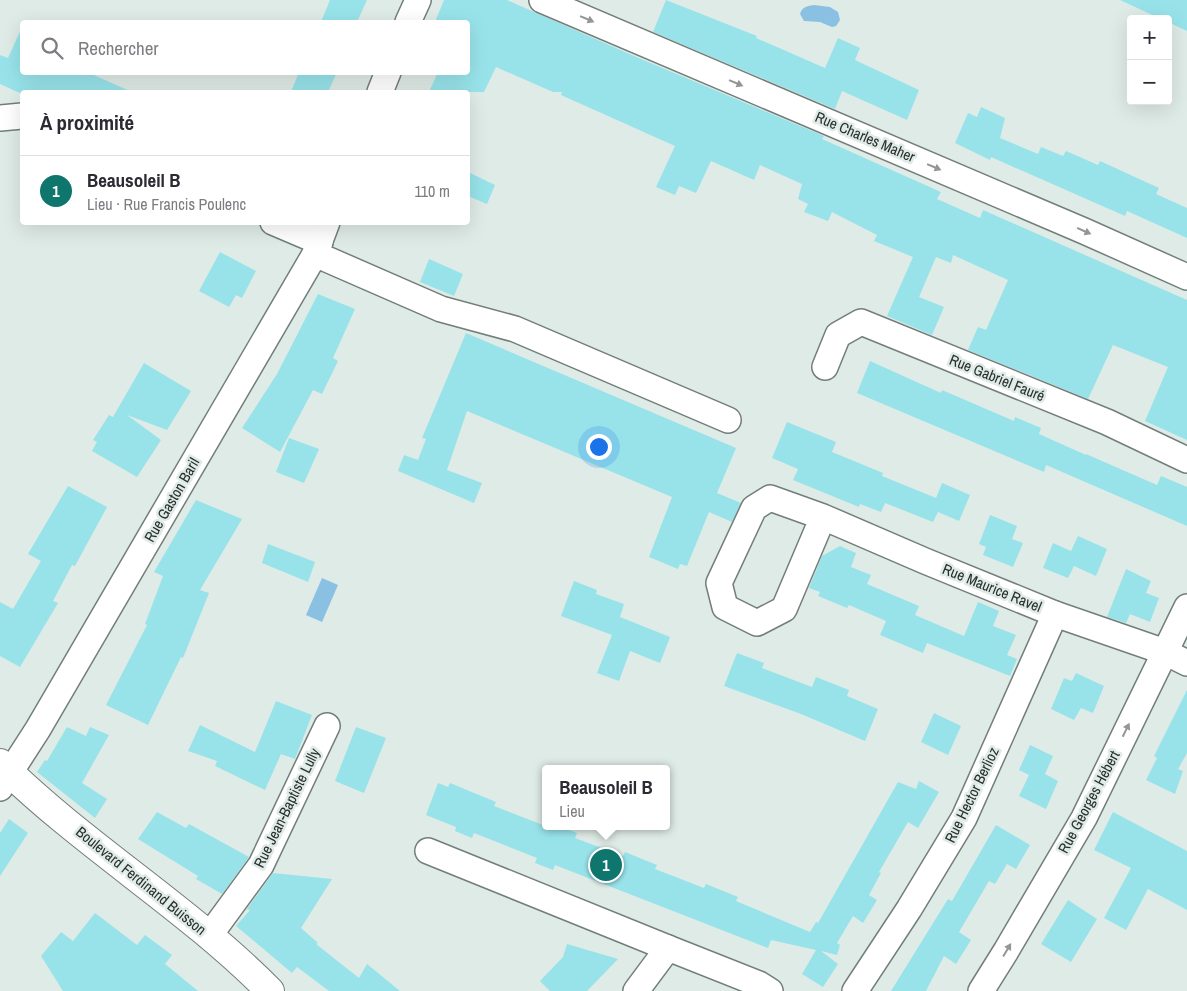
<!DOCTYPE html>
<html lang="fr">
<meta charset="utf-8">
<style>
body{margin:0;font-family:"Archivo Narrow",sans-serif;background:#f7f7f7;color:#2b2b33}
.controls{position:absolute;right:15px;top:15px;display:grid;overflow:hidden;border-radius:5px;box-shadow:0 5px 20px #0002}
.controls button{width:45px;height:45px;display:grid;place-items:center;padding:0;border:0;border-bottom:1px solid #e1e1e2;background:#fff;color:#2b2b33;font:25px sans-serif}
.you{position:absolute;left:598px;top:446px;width:18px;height:18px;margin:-12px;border:4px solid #fff;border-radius:50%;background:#1a73e8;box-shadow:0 0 0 8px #1a73e833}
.badge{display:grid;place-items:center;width:32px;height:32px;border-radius:50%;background:#0f766e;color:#fff;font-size:16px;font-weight:700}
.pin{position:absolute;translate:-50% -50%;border:2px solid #fff;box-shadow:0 1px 5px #0006}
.popup{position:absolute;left:542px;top:765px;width:128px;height:65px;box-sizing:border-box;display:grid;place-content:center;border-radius:5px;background:#fff;filter:drop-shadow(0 1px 4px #0005);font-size:16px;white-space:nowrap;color:#7c7c81}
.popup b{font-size:19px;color:#2b2b33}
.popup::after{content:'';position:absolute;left:50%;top:100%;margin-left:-10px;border:10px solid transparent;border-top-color:#fff}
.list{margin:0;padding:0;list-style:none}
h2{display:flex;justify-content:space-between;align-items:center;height:65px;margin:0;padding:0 20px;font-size:21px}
h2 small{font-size:16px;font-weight:400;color:#7c7c81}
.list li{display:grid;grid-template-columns:32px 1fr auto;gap:15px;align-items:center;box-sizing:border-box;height:70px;padding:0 20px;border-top:1px solid #e1e1e2}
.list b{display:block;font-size:19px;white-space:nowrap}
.list p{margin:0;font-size:16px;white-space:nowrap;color:#7c7c81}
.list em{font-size:16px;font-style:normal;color:#7c7c81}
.icon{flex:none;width:28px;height:28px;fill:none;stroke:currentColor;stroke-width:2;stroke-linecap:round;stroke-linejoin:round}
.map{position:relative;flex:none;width:1187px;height:991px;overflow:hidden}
.search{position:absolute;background:#fff;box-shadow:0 5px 20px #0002;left:20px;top:20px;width:450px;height:55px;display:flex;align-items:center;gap:12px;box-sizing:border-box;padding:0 18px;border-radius:5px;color:#7c7c81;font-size:19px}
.panel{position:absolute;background:#fff;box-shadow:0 5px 20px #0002;left:20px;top:90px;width:450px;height:135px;border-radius:5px}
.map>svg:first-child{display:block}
.water{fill:#8ac0e2}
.building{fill:#98e3ea}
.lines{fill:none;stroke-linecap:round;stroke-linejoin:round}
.street-casing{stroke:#737e7a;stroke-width:28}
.secondary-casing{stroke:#737e7a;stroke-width:30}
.street{stroke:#fff;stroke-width:25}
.secondary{stroke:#fff;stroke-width:28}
.oneway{fill:#949696}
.labels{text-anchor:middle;stroke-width:5;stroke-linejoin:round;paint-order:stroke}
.street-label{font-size:15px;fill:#2a2e2c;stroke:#dfebe6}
</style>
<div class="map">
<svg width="1187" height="991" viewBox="0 0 1187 991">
<rect width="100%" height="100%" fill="#dfebe6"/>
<g class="water">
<path d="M814,5l16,2 8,5 2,8 -4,6 -4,1 -12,-5 -16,-1 -4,-7c2,-7 7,-8 14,-9z"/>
<polygon points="322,578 338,585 322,622 306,615"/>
</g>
<g class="building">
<polygon points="330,0 367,0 357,22 321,22"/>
<polygon points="444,0 507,0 641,59 824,136 822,139 941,192 937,199 980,218 983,210 1187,300 1187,440 1145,421 1168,367 1113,345 1088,399 968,350 978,327 986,330 1008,280 953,255 951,263 936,257 919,297 944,307 932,335 887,316 913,257 874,241 877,235 832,212 828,221 804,212 808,204 798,199 802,184 760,165 754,180 711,161 696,193 679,186 675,195 656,187 675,146 561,95 562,92 553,92 496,67 484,92 429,92 438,72 468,72 468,22 435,22"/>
<polygon points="666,0 757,36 756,38 825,68 838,38 860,48 855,60 919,90 907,120 842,91 835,109 653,32"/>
<polygon points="1120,0 1187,0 1187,31 1168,22 1168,19 1161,19"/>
<polygon points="22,27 22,72 87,72 132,92 22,94 0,84 0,55 8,58"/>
<polygon points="299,72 337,72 328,92 291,92"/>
<polygon points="981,107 1005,118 1000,138 1038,154 1041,147 1063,156 1066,151 1098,165 1100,161 1159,188 1156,194 1187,208 1187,238 1127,211 1125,216 991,157 990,160 955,143 968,113 977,117"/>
<polygon points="468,172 495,185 487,204 468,196"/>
<polygon points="220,252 256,271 242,298 236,295 229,307 199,291"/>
<polygon points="429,259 463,274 454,296 420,282"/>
<polygon points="318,294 355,309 333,358 338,361 322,394 313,390 280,452 242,428 277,374"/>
<polygon points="466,333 736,448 717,493 741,503 732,522 709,512 687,566 680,564 678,569 649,557 672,497 467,411 447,470 482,483 474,503 398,471 404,455 418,460 426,439 422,438"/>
<polygon points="870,361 941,393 942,390 1014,421 1015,417 1041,428 1039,434 1086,455 1086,454 1157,485 1161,476 1187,487 1187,526 1046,465 1044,472 857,393"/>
<polygon points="144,363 191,391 167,430 127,415 161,440 137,477 92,451 97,442 93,440 109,415 113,417"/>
<polygon points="787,422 836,442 832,452 883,473 882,476 936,498 942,483 970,495 959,521 938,512 933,522 885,503 881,512 860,504 859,507 793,480 798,469 772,458"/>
<polygon points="289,438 319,449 304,483 276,472"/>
<polygon points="68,486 107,507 75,566 72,565 53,601 58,603 20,667 0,656 0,602 13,609 41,561 28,554"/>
<polygon points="196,500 242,519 200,590 209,593 183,658 181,657 148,725 106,705 147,625 145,624 163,576 154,572"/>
<polygon points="990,515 1017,526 1012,539 1023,543 1013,567 983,555 986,547 979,544"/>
<polygon points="1078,536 1107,549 1096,576 1074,566 1068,578 1043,568 1053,543 1071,551"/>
<polygon points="268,544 315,562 308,582 262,563"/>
<polygon points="840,546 856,553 851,567 871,575 867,584 919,606 915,615 964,636 978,602 999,611 993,626 1016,635 1007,655 1017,659 1010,676 927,643 923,653 880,635 886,621 849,605 847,608 818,596 820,592 809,588 822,556"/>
<polygon points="1126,569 1151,581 1146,593 1159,598 1150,622 1130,614 1126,623 1107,617"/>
<polygon points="574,581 597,590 596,594 624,604 620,617 670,637 660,663 630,651 619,681 597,673 612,635 561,616"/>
<polygon points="737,653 764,663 762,668 812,687 816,677 849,690 847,696 878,709 865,741 801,714 724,686"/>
<polygon points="1076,673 1104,686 1093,713 1081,708 1074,720 1051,709 1064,678 1072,681"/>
<polygon points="1187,690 1187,753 1178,769 1183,771 1175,794 1146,780 1157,758 1154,756"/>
<polygon points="276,701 312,715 295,759 281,754 265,790 215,766 217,761 188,751 200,725 255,752"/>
<polygon points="934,713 961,726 948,755 921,742"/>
<polygon points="67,727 86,736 90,727 109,735 82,783 107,799 95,818 37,772 45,760 47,761"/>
<polygon points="356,727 386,738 364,793 335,781"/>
<polygon points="1030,745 1053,756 1045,774 1058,781 1046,809 1019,796 1029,775 1019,770"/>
<polygon points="919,781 939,792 918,828 908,822 879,872 881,873 869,895 877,900 863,923 853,916 837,943 840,945 837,955 821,951 838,964 823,987 802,974 816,950 771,940 768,948 555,865 553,870 535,863 537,858 474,833 472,838 455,831 456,827 426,815 438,783 448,787 450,783 496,802 494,806 543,825 544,821 546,821 546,826 558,826 577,833 575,838 623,856 625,852 657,865 655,869 704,888 706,884 738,897 736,901 810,932 816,922 818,923 898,782 916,789"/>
<polygon points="157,812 186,828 189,824 249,857 222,894 196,879 198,876 138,839"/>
<polygon points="1113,812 1187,851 1187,910 1148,889 1126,930 1104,918 1131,868 1094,850"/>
<polygon points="9,819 28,833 0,876 0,833"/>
<polygon points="996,825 1030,845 1016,869 1007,864 995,884 989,881 959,932 971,940 956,964 944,956 926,991 891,991 948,899 952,901"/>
<polygon points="273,873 332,879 301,928 318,943 316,944 359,978 367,964 400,991 329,991 297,967 292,973 236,926 250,910 247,909"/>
<polygon points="1068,900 1097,919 1071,962 1041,944"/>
<polygon points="95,913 137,945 145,935 172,955 165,964 198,991 63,991 41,956 61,932 73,941"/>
<polygon points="567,944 618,959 587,991 550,991 540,981 563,957"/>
</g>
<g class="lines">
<g class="street-casing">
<g id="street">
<polyline points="542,0 1084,231 1187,277"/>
<polyline points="408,22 418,0"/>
<polyline points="380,92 388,72"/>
<polyline points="0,118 22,116"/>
<polyline points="273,222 320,242"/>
<polyline points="315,254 441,309 515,329 728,420"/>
<polyline points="825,367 838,335 861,322 1107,422 1187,460"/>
<polyline points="823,517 784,609 757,623 725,607 719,583 754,508 770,498 823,517 925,561 1055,614 1165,652 1187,663"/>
<polyline points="0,788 38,729 315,254 327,222"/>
<polyline points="428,851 668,948"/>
<polyline points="209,936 261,865 327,726"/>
<polyline points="636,991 668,948 759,984 770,991"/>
<polyline points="855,991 909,909 964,818 1055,614"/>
<polyline points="981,991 1006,951 1084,818 1187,607"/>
</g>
</g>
<g class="secondary-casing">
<path id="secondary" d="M0,763c84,83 187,144 270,228"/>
</g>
<use href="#street" class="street"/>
<use href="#secondary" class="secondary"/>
</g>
<defs><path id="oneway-solid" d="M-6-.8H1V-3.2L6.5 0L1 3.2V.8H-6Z" transform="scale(1.25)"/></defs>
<g class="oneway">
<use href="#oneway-solid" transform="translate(587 19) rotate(23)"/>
<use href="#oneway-solid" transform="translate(736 83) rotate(23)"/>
<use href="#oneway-solid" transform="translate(934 167) rotate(23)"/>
<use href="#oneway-solid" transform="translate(1084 231) rotate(24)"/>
<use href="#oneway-solid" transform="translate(1126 730) rotate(-64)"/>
<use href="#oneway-solid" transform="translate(1007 950) rotate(-59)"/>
</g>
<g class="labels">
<g class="street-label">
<text transform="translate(865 137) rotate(23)" y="5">Rue Charles Maher</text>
<text transform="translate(997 378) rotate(22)" y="5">Rue Gabriel Fauré</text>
<text transform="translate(172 500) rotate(-60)" y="5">Rue Gaston Baril</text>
<text transform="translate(992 588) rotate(22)" y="5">Rue Maurice Ravel</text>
<text transform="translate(972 795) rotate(-64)" y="5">Rue Hector Berlioz</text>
<text transform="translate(1089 802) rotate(-62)" y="5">Rue Georges Hébert</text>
<text transform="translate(287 808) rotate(-64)" y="5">Rue Jean-Baptiste Lully</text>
<text transform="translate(141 881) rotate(39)" y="5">Boulevard Ferdinand Buisson</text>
</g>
</g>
</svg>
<div class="controls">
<button>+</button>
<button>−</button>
</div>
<div class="you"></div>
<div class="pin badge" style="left:606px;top:865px">1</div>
<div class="popup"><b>Beausoleil B</b>Lieu</div>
<div class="search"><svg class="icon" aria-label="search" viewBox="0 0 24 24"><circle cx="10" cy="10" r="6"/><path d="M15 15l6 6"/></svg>Rechercher</div>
<section class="panel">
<h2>À proximité<small></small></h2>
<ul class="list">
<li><span class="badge">1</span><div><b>Beausoleil B</b><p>Lieu · Rue Francis Poulenc</p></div><em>110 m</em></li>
</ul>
</section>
</div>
